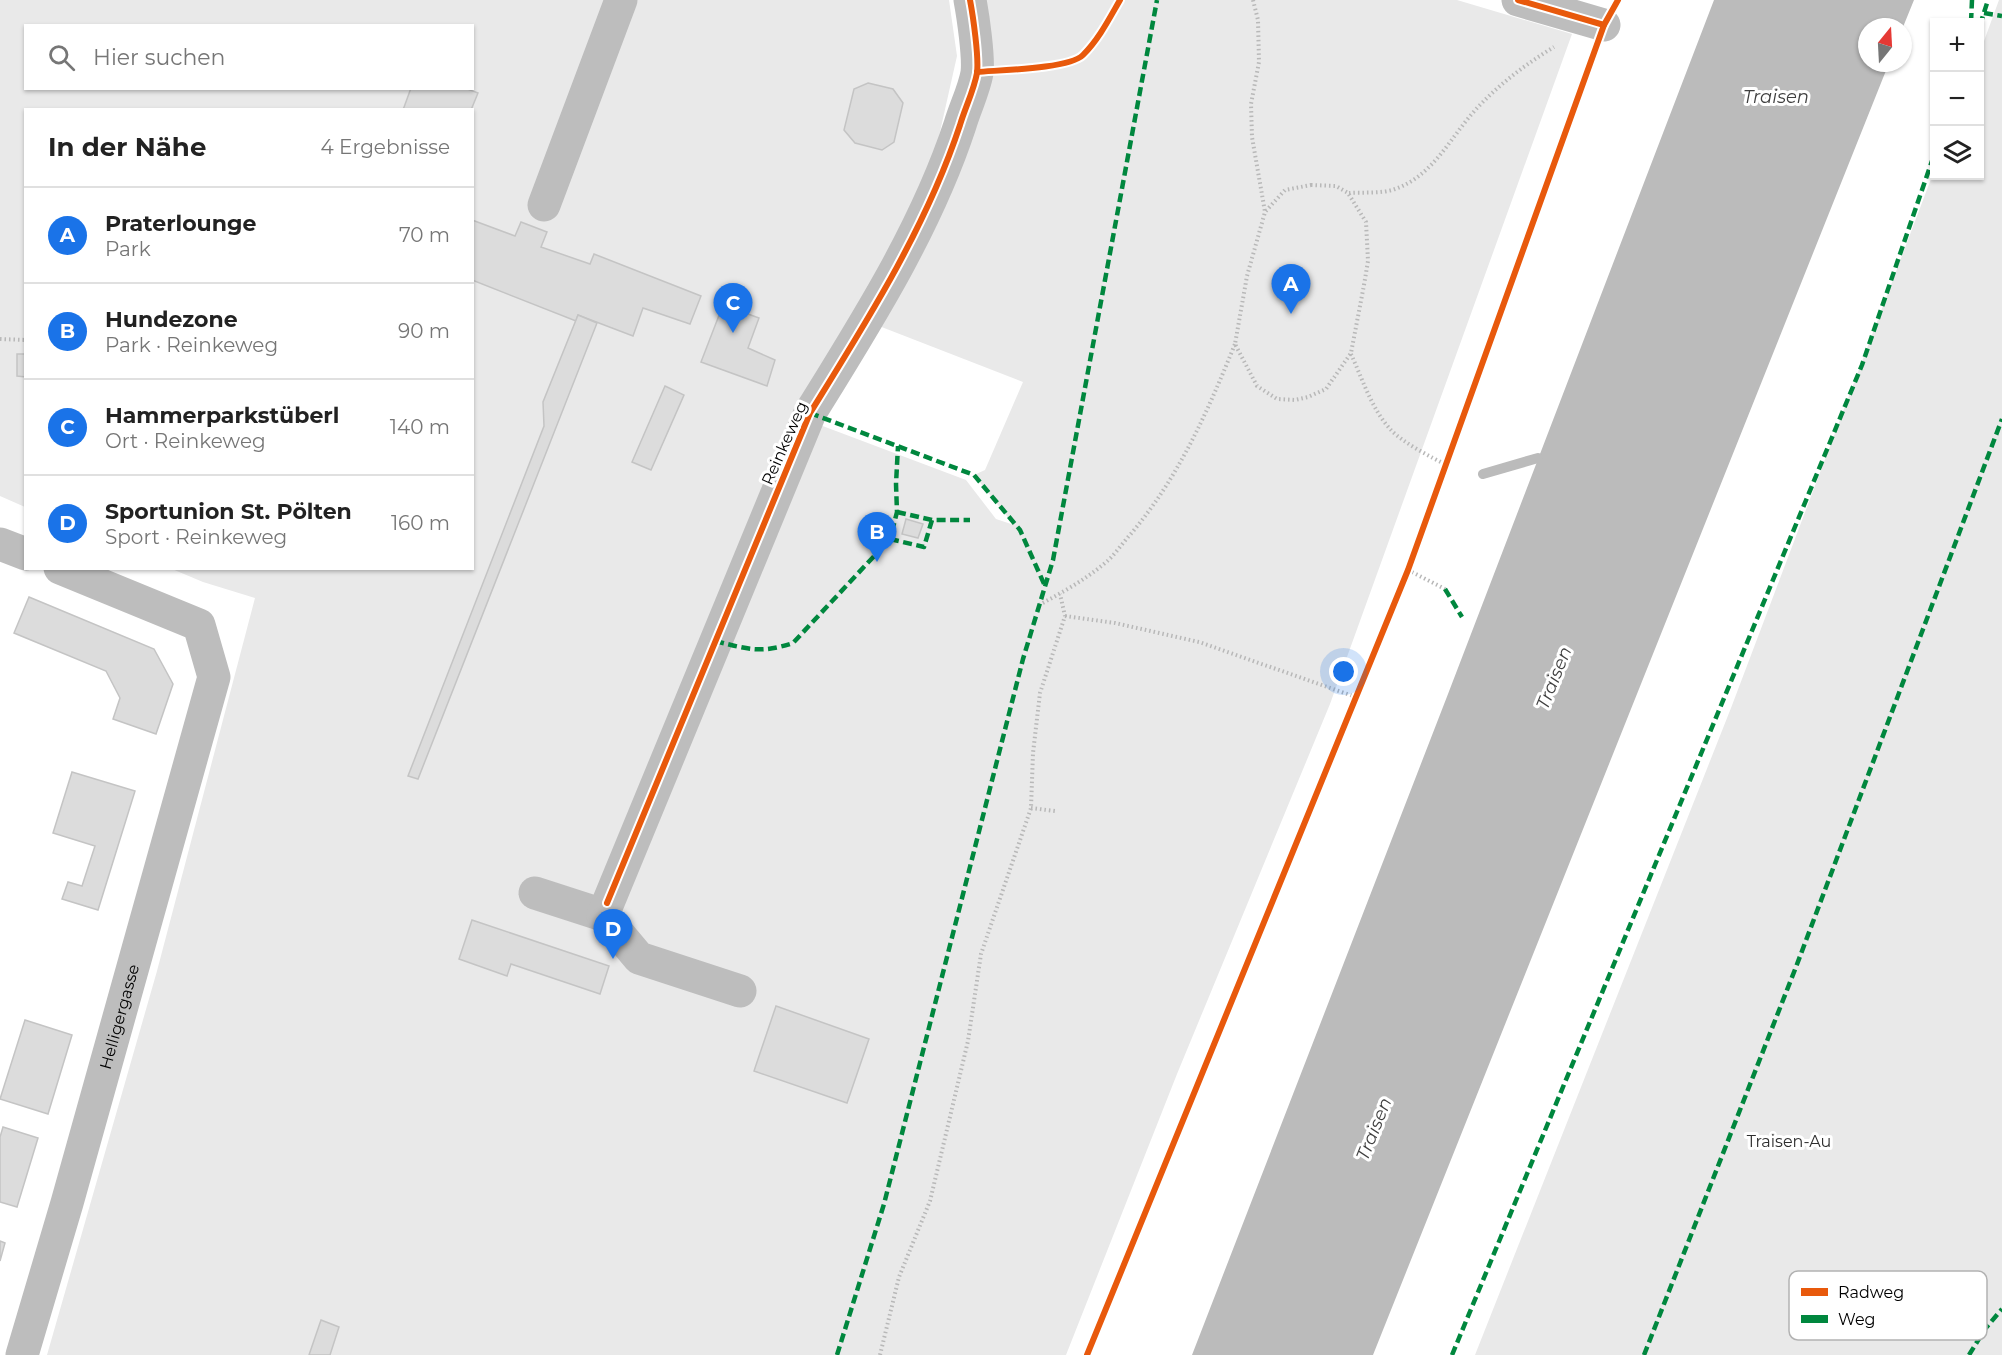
<!DOCTYPE html>
<html lang="de">
<meta charset="utf-8">
<style>
body{margin:0;font-family:Montserrat,sans-serif;background:#f6f6f6;color:#222}
.controls{position:absolute;right:18px;top:18px;display:grid;overflow:hidden;border-radius:0px;box-shadow:0 2px 4px #0004}
.controls button{width:54px;height:54px;display:grid;place-items:center;padding:0;border:0;border-bottom:2px solid #e0e0e0;background:#fff;color:#222;font:30px sans-serif}
.compass{position:absolute;left:1858px;top:18px;width:54px;height:54px;border-radius:50%;background:#fff;box-shadow:0 2px 4px #0004;rotate:18deg}
.you{position:absolute;left:1344px;top:672px;width:21px;height:21px;margin:-15px;border:4px solid #fff;border-radius:50%;background:#1a73e8;box-shadow:0 0 0 9px #1a73e833}
.badge{display:grid;place-items:center;width:39px;height:39px;border-radius:50%;background:#1a73e8;color:#fff;font-size:20px;font-weight:700}
.pin{position:absolute;translate:-50% -50px;filter:drop-shadow(0 2px 3px #0008)}
.pin::after{content:'';position:absolute;top:32px;width:21px;height:18px;background:inherit;clip-path:polygon(0 0,100% 0,50% 100%)}
.list{margin:0;padding:0;list-style:none}
h2{display:flex;justify-content:space-between;align-items:center;height:78px;margin:0;padding:0 24px;font-size:26px}
h2 small{font-size:20px;font-weight:400;color:#767676}
.list li{display:grid;grid-template-columns:39px 1fr auto;gap:18px;align-items:center;box-sizing:border-box;height:96px;padding:0 24px;border-top:2px solid #e0e0e0}
.list b{display:block;font-size:22px;white-space:nowrap}
.list p{margin:0;font-size:20px;white-space:nowrap;color:#767676}
.list em{font-size:20px;font-style:normal;color:#767676}
.icon{flex:none;width:33px;height:33px;fill:none;stroke:currentColor;stroke-width:2;stroke-linecap:round;stroke-linejoin:round}
.map{position:relative;flex:none;width:2002px;height:1355px;overflow:hidden}
.search{position:absolute;background:#fff;box-shadow:0 2px 4px #0004;left:24px;top:24px;width:450px;height:66px;display:flex;align-items:center;gap:15px;box-sizing:border-box;padding:0 21px;border-radius:0px;color:#767676;font-size:22px}
.panel{position:absolute;background:#fff;box-shadow:0 2px 4px #0004;left:24px;top:108px;width:450px;height:462px;border-radius:0px}
.map>svg:first-child{display:block}
.green{fill:#e9e9e9;fill-rule:evenodd}
.water{fill:#bbb}
.lines{fill:none;stroke-linecap:round;stroke-linejoin:round}
.stream{stroke:#bbb;stroke-width:10}
.building{fill:#dcdcdc;stroke:#c4c4c4;stroke-width:1.5}
.path{stroke:#b8b8b8;stroke-width:4;stroke-dasharray:1.5 3;stroke-linecap:butt}
.minor{stroke:#bdbdbd;stroke-width:33}
.quiet{stroke:#00873e;stroke-width:4.5;stroke-dasharray:9 4.5;stroke-linecap:butt}
.cycleway-casing{stroke:#fff;stroke-width:10}
.cycleway{stroke:#e8590c;stroke-width:6}
.labels{text-anchor:middle;stroke-width:6;stroke-linejoin:round;paint-order:stroke}
.street-label{font-size:16px;fill:#000;stroke:#fff}
.park-label{font-size:16px;fill:#2e2e2e;stroke:#fff}
.water-label{font-size:18px;font-style:italic;fill:#3f3f3f;stroke:#fff}
.key{fill:#fff;stroke:#b2b2b2;stroke-width:1.5}
.key-label{font-size:16px;fill:#000}
</style>
<div class="map">
<svg width="2002" height="1355" viewBox="0 0 2002 1355">
<rect width="100%" height="100%" fill="#fff"/>
<g class="green">
<path d="M0,0h949l8,56 -20,89 -117,280 146,55 30,39 18,6 -40,-50 11,-5 38,-88 -144,-56 107,-326h471l115,34 -242,670 -153,370 -111,281h-1019l110,-384 98,-373 -52,-16 -31,-13 300,-1v-458h-446l-1,397 -25,-11zM26,26h446v62h-446z"/>
<polygon points="1999,0 2002,0 2002,1355 1475,1355 1731,708 1934,171 1934,176 1980,176 1980,52"/>
</g>
<polygon class="water" points="1714,0 1914,0 1903,27 1867,27 1867,63 1889,63 1373,1355 1192,1355 1448,694"/>
<g class="lines">
<polyline class="stream" points="1483,474 1538,458"/>
</g>
<g class="building">
<polygon points="868,83 893,89 903,103 894,142 882,150 855,143 844,130 854,89"/>
<polygon points="411,88 465,88 478,93 471,110 403,110"/>
<polygon points="472,220 515,236 521,222 547,232 541,247 590,264 594,254 701,296 690,324 643,308 633,336 578,315 576,321 472,280"/>
<polygon points="723,305 759,318 748,348 775,360 767,386 701,362"/>
<polygon points="578,315 597,323 418,779 408,776 544,426 543,402"/>
<polygon points="17,354 26,354 26,377 17,376"/>
<polygon points="665,386 684,395 651,470 632,462"/>
<polygon points="906,519 923,524 918,538 902,534"/>
<polygon points="29,597 154,649 173,684 156,734 113,719 120,698 106,671 14,633"/>
<polygon points="72,772 135,791 98,910 62,899 68,882 82,886 95,846 53,833"/>
<polygon points="472,920 609,966 600,994 511,964 507,976 459,959"/>
<polygon points="776,1006 869,1039 847,1103 754,1071"/>
<polygon points="25,1020 72,1035 48,1114 0,1099"/>
<polygon points="3,1127 38,1138 17,1207 0,1202 0,1137"/>
<polygon points="0,1241 5,1243 0,1261"/>
<polygon points="321,1320 339,1327 330,1355 309,1355"/>
</g>
<g class="lines">
<g class="path">
<polyline points="1253,0 1258,20 1259,62 1251,104 1252,137 1265,212"/>
<polygon points="1311,185 1336,186 1348,193 1366,222 1368,261 1364,285 1351,353 1326,389 1308,397 1295,400 1277,399 1257,386 1235,344 1247,276 1265,212 1285,190"/>
<path d="M1349,193c14,-1 32,1 46,-4 40,-14 56,-54 84,-83 22,-23 47,-42 75,-59"/>
<polyline points="0,339 26,340"/>
<path d="M1351,354c11,24 21,56 40,76 11,12 41,28 56,35"/>
<polyline points="1408,570 1445,589"/>
<path d="M1039,605c22,-12 46,-25 66,-42 9,-7 16,-18 24,-27 49,-57 78,-123 106,-192"/>
<polyline points="1065,616 1115,623 1199,642 1356,697"/>
<polyline points="1031,808 1055,811"/>
<polyline points="880,1355 899,1277 930,1201 968,1041 981,954 1031,808 1033,753 1040,693 1065,616 1060,594"/>
</g>
<g class="minor">
<polyline points="1518,0 1604,25"/>
<polyline points="544,205 621,0"/>
<polyline points="0,544 26,554"/>
<polyline points="535,893 603,915"/>
<path d="M740,991l-101,-33 -36,-43 207,-502c57,-92 116,-185 150,-288 5,-17 14,-35 17,-52 2,-16 -4,-57 -7,-73"/>
<path id="s1" d="M22,1355l45,-152 147,-526 -15,-52 -139,-57"/>
</g>
<g class="quiet">
<polyline points="1984,13 2002,16"/>
<polyline points="1971,22 1972,0"/>
<polyline points="1980,25 1988,0"/>
<polyline points="810,413 974,475 1020,530 1045,586"/>
<polyline points="897,512 932,520 970,520"/>
<polyline points="890,539 924,547 932,520"/>
<polyline points="1445,589 1462,617"/>
<path d="M715,641c33,8 45,13 78,2l97,-104 7,-27 -1,-28 2,-38"/>
<polyline points="837,1355 884,1204 1023,659 1053,560 1157,0"/>
<polyline points="1452,1355 1862,365 1934,155"/>
<polyline points="1644,1355 1796,967 2002,419"/>
<polyline points="1969,1355 1985,1329 2002,1309"/>
</g>
<g class="cycleway-casing">
<g id="cycleway">
<polyline points="1518,0 1604,25"/>
<path d="M977,72c22,-2 92,-3 106,-17 16,-16 26,-36 37,-55"/>
<path d="M607,903l203,-490c57,-92 116,-185 150,-288 5,-17 14,-35 17,-52 2,-16 -4,-57 -7,-73"/>
<polyline points="1087,1355 1408,570 1604,25 1618,0"/>
</g>
</g>
<use href="#cycleway" class="cycleway"/>
</g>
<g class="labels">
<g class="street-label">
<text transform="translate(784 443) rotate(-66)" y="6">Reinkeweg</text>
<text dy="6" stroke="none"><textPath href="#s1" startOffset="352">Helligergasse</textPath></text>
</g>
<g class="park-label">
<text x="1789" y="1147">Traisen-Au</text>
</g>
<g class="water-label">
<text x="1776" y="103">Traisen</text>
<text transform="translate(1554 678) rotate(-68)" y="6">Traisen</text>
<text transform="translate(1374 1129) rotate(-68)" y="6">Traisen</text>
</g>
</g>
<rect x="1789" y="1271" width="198" height="69" rx="9" class="key"/>
<rect x="1801" y="1288" width="27" height="8" fill="#e8590c"/>
<rect x="1801" y="1315" width="27" height="8" fill="#00873e"/>
<g class="key-label">
<text x="1838" y="1298">Radweg</text>
<text x="1838" y="1325">Weg</text>
</g>
</svg>
<div class="controls">
<button>+</button>
<button>−</button>
<button><svg class="icon" aria-label="layers" viewBox="0 0 24 24"><path d="M12 4l9 5-9 5-9-5zM3 14l9 5 9-5"/></svg></button>
</div>
<svg class="compass" viewBox="-18 -18 36 36"><path d="M0-13l5 13h-10z" fill="#e53935"/><path d="M0 13l5-13h-10z" fill="#767676"/></svg>
<div class="you"></div>
<div class="pin badge" style="left:1291px;top:314px">A</div>
<div class="pin badge" style="left:877px;top:562px">B</div>
<div class="pin badge" style="left:733px;top:333px">C</div>
<div class="pin badge" style="left:613px;top:959px">D</div>
<div class="search"><svg class="icon" aria-label="search" viewBox="0 0 24 24"><circle cx="10" cy="10" r="6"/><path d="M15 15l6 6"/></svg>Hier suchen</div>
<section class="panel">
<h2>In der Nähe<small>4 Ergebnisse</small></h2>
<ul class="list">
<li><span class="badge">A</span><div><b>Praterlounge</b><p>Park</p></div><em>70 m</em></li>
<li><span class="badge">B</span><div><b>Hundezone</b><p>Park · Reinkeweg</p></div><em>90 m</em></li>
<li><span class="badge">C</span><div><b>Hammerparkstüberl</b><p>Ort · Reinkeweg</p></div><em>140 m</em></li>
<li><span class="badge">D</span><div><b>Sportunion St. Pölten</b><p>Sport · Reinkeweg</p></div><em>160 m</em></li>
</ul>
</section>
</div>
